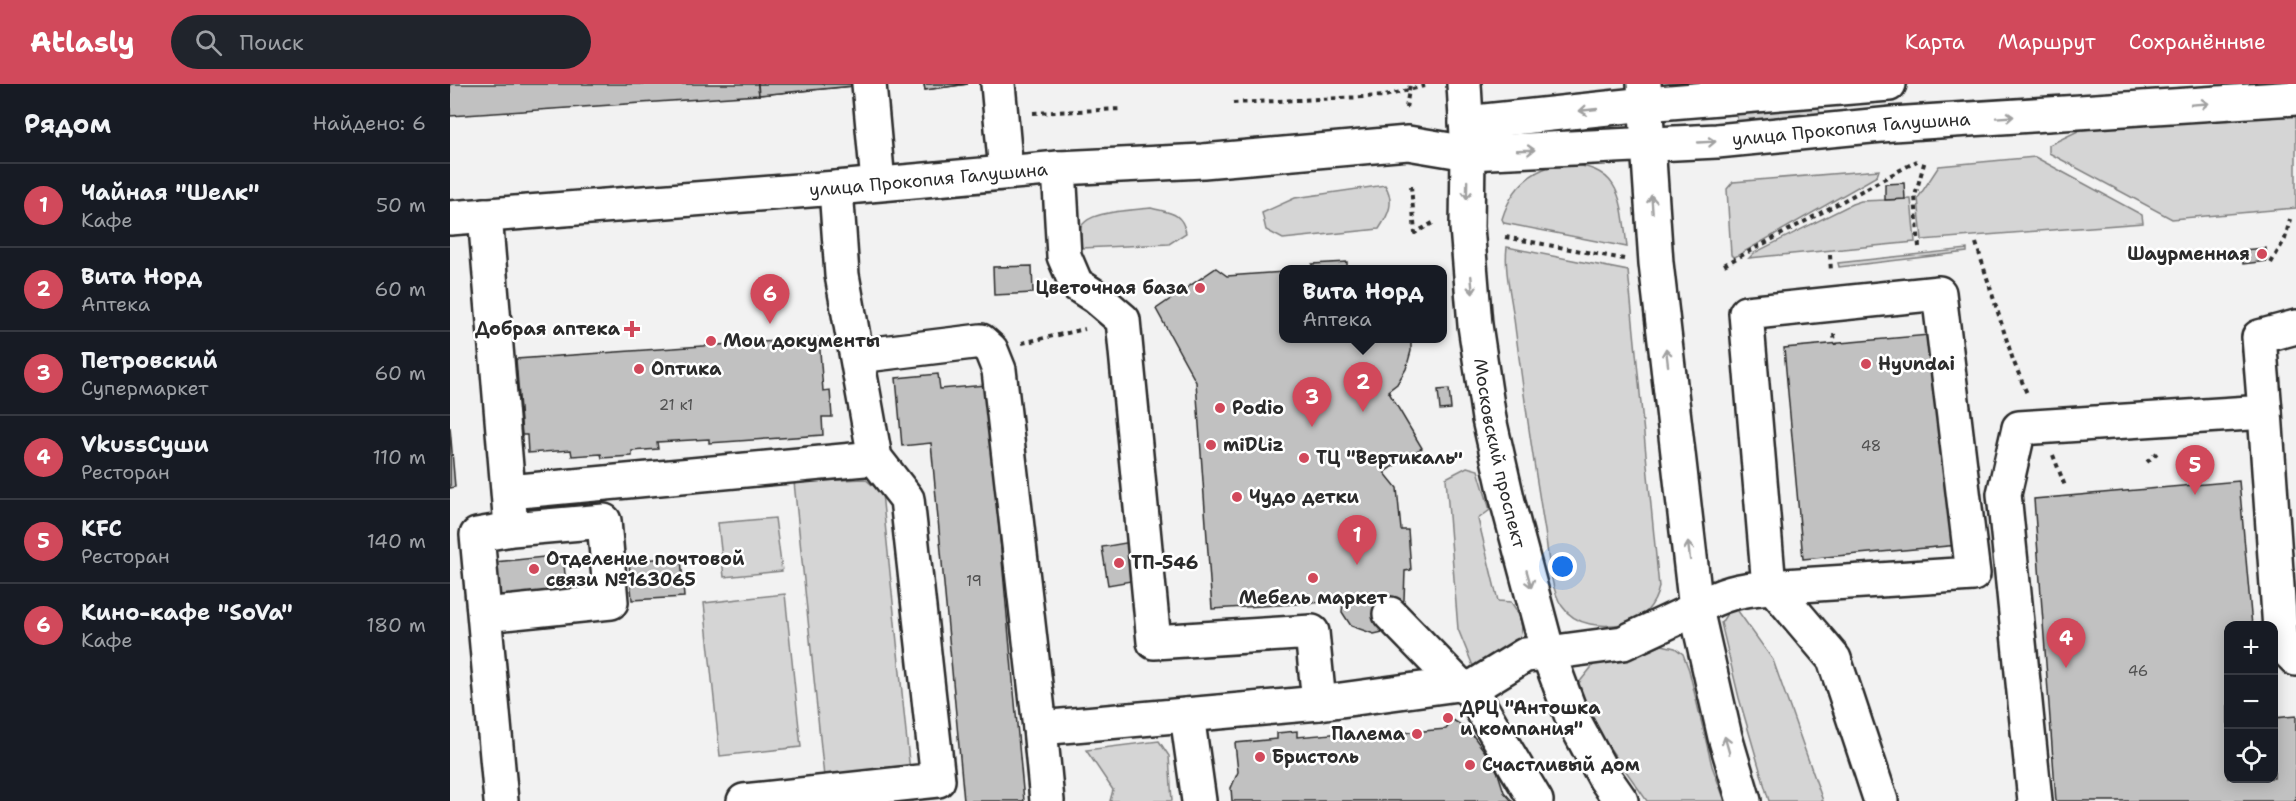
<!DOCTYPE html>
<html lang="ru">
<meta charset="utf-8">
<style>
body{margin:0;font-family:"Shantell Sans",sans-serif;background:#20242c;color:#f1f3f6}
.controls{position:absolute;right:18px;bottom:18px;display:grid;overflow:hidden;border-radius:12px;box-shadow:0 3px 15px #0003}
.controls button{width:54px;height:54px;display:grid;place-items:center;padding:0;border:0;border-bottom:2px solid #363941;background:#171b24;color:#f1f3f6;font:30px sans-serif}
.you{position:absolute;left:1113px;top:483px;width:21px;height:21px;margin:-15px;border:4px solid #fff;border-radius:50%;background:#1a73e8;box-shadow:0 0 0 9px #1a73e833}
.badge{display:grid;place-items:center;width:39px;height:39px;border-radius:50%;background:#d1495b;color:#fff;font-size:20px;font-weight:700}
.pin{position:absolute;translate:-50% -50px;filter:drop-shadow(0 2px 3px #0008)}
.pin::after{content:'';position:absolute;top:32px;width:21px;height:18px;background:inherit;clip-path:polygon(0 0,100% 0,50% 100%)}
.popup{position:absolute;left:829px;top:181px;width:168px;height:78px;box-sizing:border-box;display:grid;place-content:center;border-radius:12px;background:#171b24;filter:drop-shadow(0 2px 4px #0005);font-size:20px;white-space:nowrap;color:#9ea1a6}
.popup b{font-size:22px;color:#f1f3f6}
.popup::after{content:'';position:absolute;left:50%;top:100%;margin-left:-12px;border:12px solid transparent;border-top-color:#171b24}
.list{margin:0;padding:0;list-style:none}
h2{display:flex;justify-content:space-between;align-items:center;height:78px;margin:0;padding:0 24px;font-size:26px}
h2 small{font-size:20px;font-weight:400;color:#9ea1a6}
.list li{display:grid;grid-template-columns:39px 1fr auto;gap:18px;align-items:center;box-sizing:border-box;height:84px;padding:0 24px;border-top:2px solid #363941}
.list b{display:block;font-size:22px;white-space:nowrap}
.list p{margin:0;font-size:20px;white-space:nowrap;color:#9ea1a6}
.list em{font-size:20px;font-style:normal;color:#9ea1a6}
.icon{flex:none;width:33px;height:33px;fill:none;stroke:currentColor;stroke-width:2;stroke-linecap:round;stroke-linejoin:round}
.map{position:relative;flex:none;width:1846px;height:717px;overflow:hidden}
header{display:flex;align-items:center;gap:36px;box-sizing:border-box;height:84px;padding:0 30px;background:#d1495b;color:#fff}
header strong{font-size:28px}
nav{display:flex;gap:33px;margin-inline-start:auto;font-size:21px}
.search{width:420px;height:54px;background:#20242c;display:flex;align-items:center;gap:15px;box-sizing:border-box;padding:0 21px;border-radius:33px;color:#9ea1a6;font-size:22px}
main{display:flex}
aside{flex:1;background:#171b24}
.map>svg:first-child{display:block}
.green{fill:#d5d5d5;stroke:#808080;stroke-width:1.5}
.building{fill:#c1c1c1;stroke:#2b2b2b;stroke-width:1.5}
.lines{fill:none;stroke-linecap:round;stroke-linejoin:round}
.minor-casing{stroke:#2b2b2b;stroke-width:38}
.major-casing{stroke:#2b2b2b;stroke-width:38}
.path{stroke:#2b2b2b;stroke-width:4;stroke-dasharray:4.5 4.5;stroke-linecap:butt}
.minor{stroke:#fff;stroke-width:33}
.major{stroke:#fff;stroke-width:33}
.oneway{stroke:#a0a0a0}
.poi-dot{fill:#d1495b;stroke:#fff;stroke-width:2}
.labels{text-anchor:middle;stroke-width:5;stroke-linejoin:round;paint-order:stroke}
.number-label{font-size:15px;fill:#505050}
.street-label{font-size:18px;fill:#2b2b2b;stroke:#fff}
.poi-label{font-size:18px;font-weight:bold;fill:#2b2b2b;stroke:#fff;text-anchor:start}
</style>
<header>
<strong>Atlasly</strong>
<div class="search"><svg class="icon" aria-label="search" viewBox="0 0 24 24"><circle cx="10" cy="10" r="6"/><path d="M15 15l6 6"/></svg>Поиск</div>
<nav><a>Карта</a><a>Маршрут</a><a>Сохранённые</a></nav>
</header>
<main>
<aside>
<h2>Рядом<small>Найдено: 6</small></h2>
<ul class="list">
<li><span class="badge">1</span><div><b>Чайная &quot;Шелк&quot;</b><p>Кафе</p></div><em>50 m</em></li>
<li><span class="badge">2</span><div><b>Вита Норд</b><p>Аптека</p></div><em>60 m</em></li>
<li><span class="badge">3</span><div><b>Петровский</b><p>Супермаркет</p></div><em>60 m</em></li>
<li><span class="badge">4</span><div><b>VkussСуши</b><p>Ресторан</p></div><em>110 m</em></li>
<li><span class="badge">5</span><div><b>KFC</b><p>Ресторан</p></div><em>140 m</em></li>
<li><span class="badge">6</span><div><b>Кино-кафе &quot;SoVa&quot;</b><p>Кафе</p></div><em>180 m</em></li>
</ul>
</aside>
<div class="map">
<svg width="1846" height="717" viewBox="0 0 1846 717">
<rect width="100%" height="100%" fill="#f2f2f2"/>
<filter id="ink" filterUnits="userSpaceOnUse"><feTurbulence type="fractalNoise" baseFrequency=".0167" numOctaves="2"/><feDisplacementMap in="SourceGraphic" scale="12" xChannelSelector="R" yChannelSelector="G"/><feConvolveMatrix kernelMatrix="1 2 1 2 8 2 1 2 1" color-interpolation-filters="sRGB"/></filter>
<g filter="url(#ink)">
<g class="green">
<polygon points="1369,23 1370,33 1288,39 1286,30"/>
<polygon points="1831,29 1844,31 1846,35 1846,124 1722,135 1599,69 1599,61 1630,46"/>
<polygon points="1585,73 1692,131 1693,139 1472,156 1468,114 1489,82"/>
<path d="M1112,80c59,2 59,32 65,83l-123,-24 -2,-4c9,-30 28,-50 60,-55z"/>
<polygon points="1429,86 1427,92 1285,173 1281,171 1277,105 1283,98"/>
<path d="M935,101c10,17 4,29 -6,44l-96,10 -17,-9 -4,-17 33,-15z"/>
<polygon points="1461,115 1465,158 1299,174 1304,169 1402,120 1411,117"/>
<path d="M701,124c19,5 31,4 35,25l-17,11 -87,4c-19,-39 46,-37 69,-40z"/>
<path d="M1057,163l121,24 31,316c-4,18 -16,33 -35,37 -22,3 -48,3 -62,-18 -12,-17 -14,-54 -17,-75 -12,-71 -22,-141 -31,-212 -3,-23 -10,-50 -7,-72z"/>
<polygon points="1517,165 1517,168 1389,183 1388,179"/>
<path d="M1017,383l11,3 12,40 -12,9 20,82 13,1c14,19 13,29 4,49l-40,20 -17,-42 -12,-151z"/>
<polygon points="415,395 432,409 460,688 374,693 344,398"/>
<polygon points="325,434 332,487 274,493 268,439"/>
<polygon points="335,510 351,663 270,672 254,519"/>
<polygon points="1283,520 1323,576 1373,717 1319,717 1289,614 1271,539"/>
<polygon points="1212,561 1225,564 1233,570 1239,586 1262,682 1275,717 1197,717 1147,646 1128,600 1145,579 1180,575"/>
<polygon points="709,657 719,672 722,717 660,717 663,706 636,666"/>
</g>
<g class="building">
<polygon points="0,0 308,0 309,11 0,32"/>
<polygon points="308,0 403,0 403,2 309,11"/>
<polygon points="308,0 403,0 403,2 309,11"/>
<polygon points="474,0 518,0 475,6"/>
<polygon points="474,0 518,0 475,6"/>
<polygon points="1454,99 1455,115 1435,116 1435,100"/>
<polygon points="1816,164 1817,177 1793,180 1792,166"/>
<polygon points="897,178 897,186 861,186 862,180"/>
<polygon points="582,182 583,209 544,211 543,183"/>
<polygon points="766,184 777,192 834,188 834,254 961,254 961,267 956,285 947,300 938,307 972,364 934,388 947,404 951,446 958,446 961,486 955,487 954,516 947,525 932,534 933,548 924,550 901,542 892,528 893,517 762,525 746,298 706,225"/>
<polygon points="1490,250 1509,461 1353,475 1334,264"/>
<polygon points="369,254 373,307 380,306 382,333 372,333 373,351 259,359 259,355 207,358 208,365 182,367 182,372 152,374 151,370 122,372 121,366 78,369 77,351 72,351 66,275"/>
<polygon points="488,290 490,305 536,301 574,717 514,717 481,359 452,362 446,294"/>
<polygon points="999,305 1001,325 990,326 988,306"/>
<polygon points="0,343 5,403 0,404"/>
<polygon points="1789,397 1802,542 1778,542 1778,694 1824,694 1824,634 1846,632 1846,717 1606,717 1584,415"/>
<polygon points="681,458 687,496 658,501 652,463"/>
<polygon points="113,471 118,519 49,526 45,478"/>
<polygon points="231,473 234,513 182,516 179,477"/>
<polygon points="1003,636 1019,646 1046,683 1054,708 1062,717 782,717 781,704 788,688 785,659 827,655 827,649 847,647 847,653 893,649 893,654 996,645"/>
</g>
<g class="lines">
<g class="minor-casing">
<g id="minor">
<polyline points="419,0 428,99"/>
<polyline points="548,0 556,88"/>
<polyline points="609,84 614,172 626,200 646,213 673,236 704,558 862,548 869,619"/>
<polyline points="35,131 60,431"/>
<path id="s1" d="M0,134l386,-30 223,-20 144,-7 205,-18 60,10"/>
<polyline points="408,272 531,257 541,266 549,286 590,644 597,717"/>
<polyline points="1815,328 1831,560 1846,575"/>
<polyline points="59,408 425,374"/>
<polyline points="1323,503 1384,575 1431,717"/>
<path d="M1246,525c26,-16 43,-19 73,-22l-23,-274 193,-20 34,281 -204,13"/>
<polyline points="940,530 1008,600"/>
<polyline points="35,531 161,518 154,437 62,445 27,451 51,717"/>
<polyline points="737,631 749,717"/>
<polyline points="590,644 869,619 1008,600 1020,605"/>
<polyline points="294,717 488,696 457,415 425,374 392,191 386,104"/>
<polyline points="1086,717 1020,605 1075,571 1098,569"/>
<polyline points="1585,717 1554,410 1569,344 1815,328 1809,253 1846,243"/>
</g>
</g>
<g class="major-casing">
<g id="major">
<path id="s2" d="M1014,0l4,69 -1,74 8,98 14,94 20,88 39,146 24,64 33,61 16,23"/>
<polyline points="1194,0 1206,179 1246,525 1275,653 1294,717"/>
<polyline points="1016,39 1196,20 1439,0"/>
<path id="s3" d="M1018,69l249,-12 175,-17 404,-26"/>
<polyline points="1098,569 1173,559 1246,525"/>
</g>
</g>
<g class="path">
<polyline points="783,19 935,12 978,1"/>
<polyline points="956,24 960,0"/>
<polyline points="583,29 672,25"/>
<polyline points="961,102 965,149 986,137"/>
<polyline points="1055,153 1174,175"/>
<polyline points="1526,159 1563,276 1578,312"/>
<polyline points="1469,163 1465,112 1475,76"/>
<polyline points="1380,171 1381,188"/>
<polyline points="1821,179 1835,155 1840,135"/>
<polyline points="1274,181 1467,77"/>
<polyline points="1384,250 1385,261"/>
<polyline points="572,259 635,245"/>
<polyline points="1603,371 1615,402"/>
<polyline points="1697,378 1708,368"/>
</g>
<use href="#minor" class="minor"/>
<use href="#major" class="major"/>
</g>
<defs><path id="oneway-shaft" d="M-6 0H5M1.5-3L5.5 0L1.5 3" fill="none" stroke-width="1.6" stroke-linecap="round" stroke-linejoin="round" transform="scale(1.5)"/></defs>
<g class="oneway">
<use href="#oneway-shaft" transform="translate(1750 20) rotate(-4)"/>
<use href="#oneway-shaft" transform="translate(1138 26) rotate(174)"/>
<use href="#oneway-shaft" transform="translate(1555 33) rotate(-4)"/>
<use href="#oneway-shaft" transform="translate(1257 58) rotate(-3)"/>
<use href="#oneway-shaft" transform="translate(1076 66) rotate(-2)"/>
<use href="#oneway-shaft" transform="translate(1017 106) rotate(91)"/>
<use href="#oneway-shaft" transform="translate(1202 120) rotate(-94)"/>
<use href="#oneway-shaft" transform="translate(1022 201) rotate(85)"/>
<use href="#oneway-shaft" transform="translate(1217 273) rotate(-97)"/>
<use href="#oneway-shaft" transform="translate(1239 467) rotate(-97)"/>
<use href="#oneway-shaft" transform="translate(1079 495) rotate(74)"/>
<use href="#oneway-shaft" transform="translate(1277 661) rotate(-106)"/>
</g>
</g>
<g class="poi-dot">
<circle cx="1812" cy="170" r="6"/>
<circle cx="750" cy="204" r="6"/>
<path d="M179 236h6v6h6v6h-6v6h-6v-6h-6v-6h6z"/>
<circle cx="261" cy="257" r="6"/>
<circle cx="1416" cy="280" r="6"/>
<circle cx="189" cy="285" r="6"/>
<circle cx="770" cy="324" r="6"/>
<circle cx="761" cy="361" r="6"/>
<circle cx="854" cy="374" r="6"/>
<circle cx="787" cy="413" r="6"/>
<circle cx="669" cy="479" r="6"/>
<circle cx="84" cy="485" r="6"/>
<circle cx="863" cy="494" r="6"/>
<circle cx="998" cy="634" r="6"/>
<circle cx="967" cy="650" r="6"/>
<circle cx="810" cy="673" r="6"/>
<circle cx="1020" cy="681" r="6"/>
</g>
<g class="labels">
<g class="number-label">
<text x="226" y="326">21 к1</text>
<text x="1421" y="367">48</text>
<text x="524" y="502">19</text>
<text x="1688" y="592">46</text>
</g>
<g class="street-label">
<text dy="6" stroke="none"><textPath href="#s3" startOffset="384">улица Прокопия Галушина</textPath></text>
<text dy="6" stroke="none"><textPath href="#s1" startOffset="480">улица Прокопия Галушина</textPath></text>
<text dy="6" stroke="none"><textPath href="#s2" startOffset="372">Московский проспект</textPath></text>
</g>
<g class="poi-label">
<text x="1800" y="176" text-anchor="end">Шаурменная</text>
<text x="738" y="210" text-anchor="end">Цветочная база</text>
<text x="170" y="251" text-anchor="end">Добрая аптека</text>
<text x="273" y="263">Мои документы</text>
<text x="1428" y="286">Hyundai</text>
<text x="201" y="291">Оптика</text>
<text x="782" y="330">Podio</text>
<text x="773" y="367">miDLiz</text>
<text x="866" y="380">ТЦ "Вертикаль"</text>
<text x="799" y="419">Чудо детки</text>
<text x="96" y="481">Отделение почтовой<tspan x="96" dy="21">связи №163065</tspan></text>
<text x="681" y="485">ТП-546</text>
<text x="863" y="520" text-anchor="middle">Мебель маркет</text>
<text x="1010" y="630">ДРЦ "Антошка<tspan x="1010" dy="21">и компания"</tspan></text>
<text x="955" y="656" text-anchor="end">Палема</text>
<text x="822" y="679">Бристоль</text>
<text x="1032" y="687">Счастливый дом</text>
</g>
</g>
</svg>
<div class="controls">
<button>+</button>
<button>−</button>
<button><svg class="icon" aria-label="locate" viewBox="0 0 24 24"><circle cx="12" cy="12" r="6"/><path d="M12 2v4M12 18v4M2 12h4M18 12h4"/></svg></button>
</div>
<div class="you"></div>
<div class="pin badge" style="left:907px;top:481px">1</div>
<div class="pin badge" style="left:913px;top:328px">2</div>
<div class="popup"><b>Вита Норд</b>Аптека</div>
<div class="pin badge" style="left:862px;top:343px">3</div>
<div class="pin badge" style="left:1616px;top:584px">4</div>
<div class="pin badge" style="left:1745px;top:411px">5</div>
<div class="pin badge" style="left:320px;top:240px">6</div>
</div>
</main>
